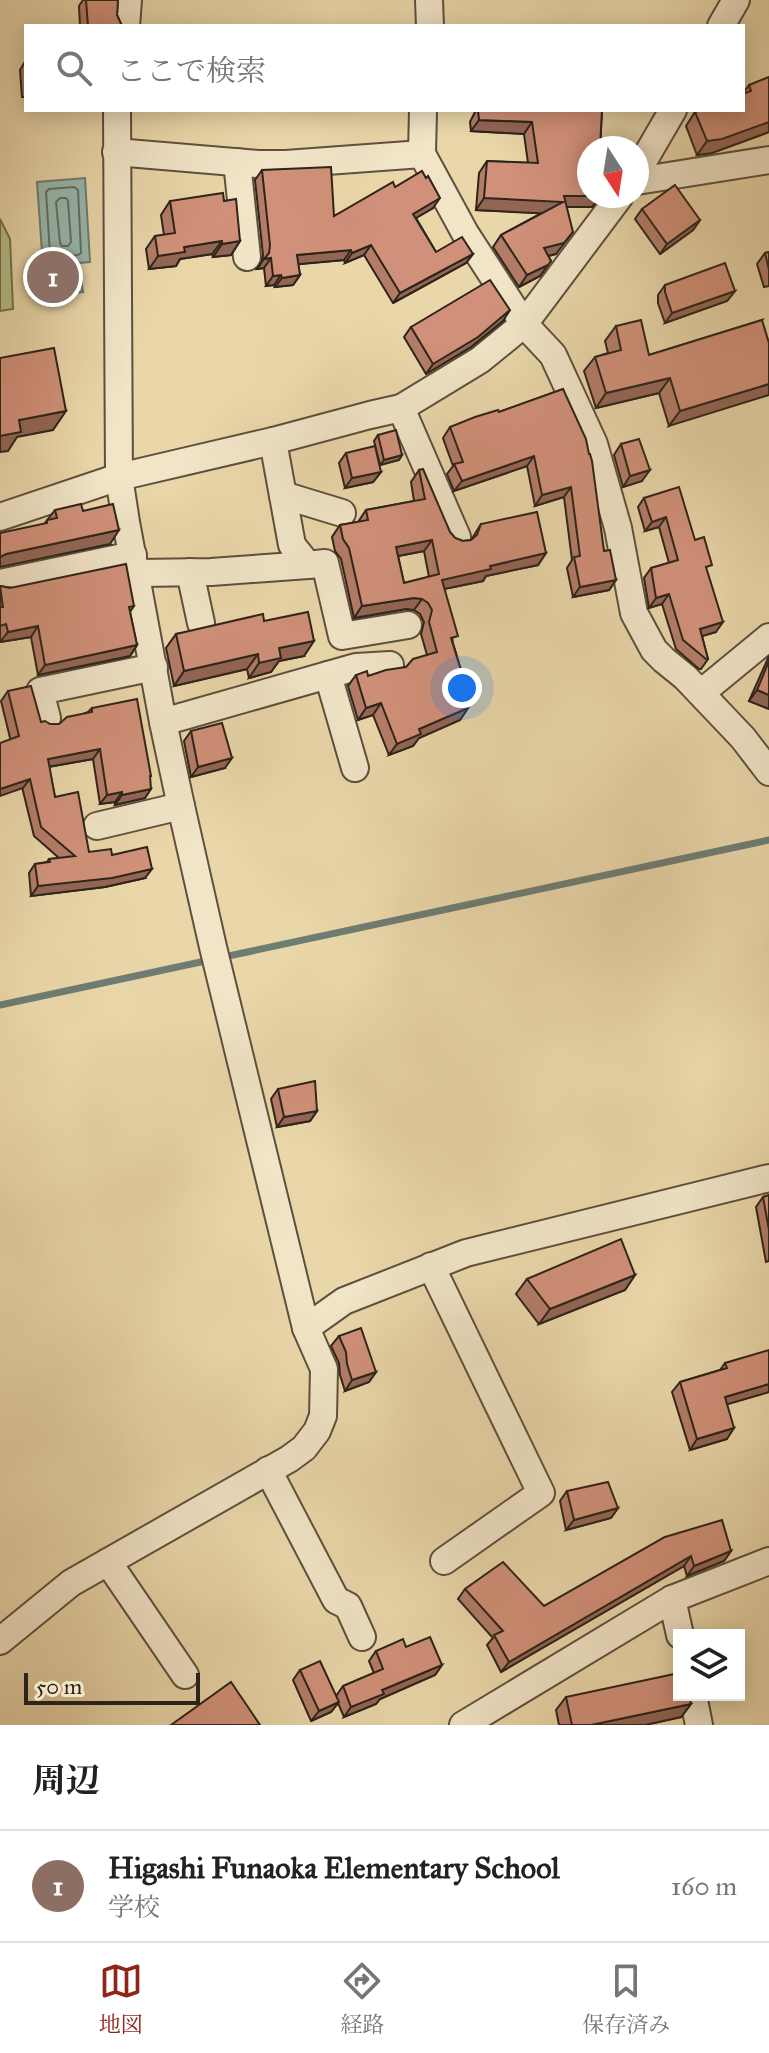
<!DOCTYPE html>
<html lang="ja">
<meta charset="utf-8">
<style>
body{margin:0;font-family:"IM FELL Great Primer","Noto Serif JP",serif;background:#f2f2f2;color:#222}
.controls{position:absolute;right:24px;bottom:24px;display:grid;overflow:hidden;border-radius:0px;box-shadow:0 4px 20px #0003}
.controls button{width:72px;height:72px;display:grid;place-items:center;padding:0;border:0;border-bottom:2px solid #e0e0e0;background:#fff;color:#222;font:40px sans-serif}
.compass{position:absolute;left:577px;top:136px;width:72px;height:72px;border-radius:50%;background:#fff;box-shadow:0 4px 20px #0003;rotate:168deg}
.scale{position:absolute;left:24px;bottom:20px;width:176px;box-sizing:border-box;padding-left:8px;border:4px solid #2e2419;border-top:0;font-size:22px;line-height:28px;white-space:nowrap;color:#2e2419;-webkit-text-stroke:6px #f1e4c7;paint-order:stroke}
.you{position:absolute;left:462px;top:688px;width:28px;height:28px;margin:-20px;border:6px solid #fff;border-radius:50%;background:#1a73e8;box-shadow:0 0 0 12px #1a73e833}
.badge{display:grid;place-items:center;width:52px;height:52px;border-radius:50%;background:#8f2418;color:#fff;font-size:26px;font-weight:700}
.pin{position:absolute;translate:-50% -50%;border:4px solid #fff;box-shadow:0 2px 8px #0006}
.list{margin:0;padding:0;list-style:none}
h2{display:flex;justify-content:space-between;align-items:center;height:104px;margin:0;padding:0 32px;font-size:34px}
h2 small{font-size:26px;font-weight:400;color:#767676}
.list li{display:grid;grid-template-columns:52px 1fr auto;gap:24px;align-items:center;box-sizing:border-box;height:112px;padding:0 32px;border-top:2px solid #e0e0e0}
.list b{display:block;font-size:30px;white-space:nowrap}
.list p{margin:0;font-size:26px;white-space:nowrap;color:#767676}
.list em{font-size:26px;font-style:normal;color:#767676}
.icon{flex:none;width:44px;height:44px;fill:none;stroke:currentColor;stroke-width:2;stroke-linecap:round;stroke-linejoin:round}
.map{position:relative;flex:none;width:769px;height:1725px;overflow:hidden}
.search{position:absolute;background:#fff;box-shadow:0 4px 20px #0003;left:24px;right:24px;top:24px;height:88px;display:flex;align-items:center;gap:20px;box-sizing:border-box;padding:0 28px;border-radius:0px;color:#767676;font-size:30px}
.sheet{height:216px;background:#fff}
nav{display:flex;justify-content:space-around;align-items:center;box-sizing:border-box;height:112px;border-top:2px solid #e0e0e0;background:#fff;font-size:22px;color:#767676}
nav a{display:grid;justify-items:center;gap:4px}
nav .on{color:#8f2418}
.map>svg:first-child{display:block}
.green{fill:#b5be89;stroke:#727151;stroke-width:2}
.water{fill:#98b8ae;stroke:#6e7d72;stroke-width:2}
.lines{fill:none;stroke-linecap:round;stroke-linejoin:round}
.shore{stroke:#636e64;stroke-width:2}
.stream{stroke:#6e7d72;stroke-width:7}
.minor-casing{stroke:#5d503d;stroke-width:30}
.minor{stroke:#f1e4c7;stroke-width:26}
.wall{fill:#b37c68;stroke:#2e2419;stroke-width:2;fill-rule:evenodd}
.shaded-wall{fill:#926555;stroke:#2e2419;stroke-width:2}
.building{fill:#d09079;stroke:#2e2419;stroke-width:2;fill-rule:evenodd}
</style>
<div class="map">
<svg width="769" height="1725" viewBox="0 0 769 1725">
<rect width="100%" height="100%" fill="#e9d6a9"/>
<filter id="stains"><feTurbulence type="fractalNoise" baseFrequency=".0025" numOctaves="4"/><feColorMatrix values="0 0 0 0 .2 0 0 0 0 .09 0 0 0 0 .02 0 0 0 .5 -.17"/></filter>
<radialGradient id="worn" r=".72"><stop offset=".6" stop-color="#630" stop-opacity="0"/><stop offset="1" stop-color="#630" stop-opacity=".3"/></radialGradient>
<polygon class="green" points="0,219 10,239 13,309 0,311"/>
<g class="water">
<polygon points="85,178 90,262 43,266 37,182"/>
<polygon points="81,279 83,292 45,295 44,281"/>
</g>
<g class="lines">
<g class="shore">
<polygon points="74,187 78,190 81,253 78,255 53,257 50,254 46,192 49,189"/>
<polygon points="60,198 66,198 68,201 71,242 68,246 62,246 60,243 56,202"/>
</g>
<polyline class="stream" points="0,1005 769,840"/>
<g class="minor-casing">
<g id="minor">
<polyline points="429,0 430,26"/>
<polyline points="126,26 128,0"/>
<polyline points="721,26 736,0"/>
<polyline points="423,110 422,154 465,233 524,324 553,355 594,444 618,528 634,613 654,650 664,660 685,677 743,738 769,772"/>
<polyline points="116,152 258,164 286,164 422,154"/>
<polyline points="237,162 247,257"/>
<polyline points="637,172 673,110"/>
<polyline points="637,181 769,160"/>
<polyline points="401,408 457,537"/>
<polyline points="273,441 292,545 308,565 325,563 342,636 408,625"/>
<polyline points="283,495 342,513"/>
<polyline points="0,517 119,477 273,441 370,415 401,408 480,360 524,324 620,196"/>
<polyline points="190,572 201,623"/>
<polyline points="137,573 211,572 308,565"/>
<polyline points="0,583 133,555"/>
<polyline points="328,675 355,768"/>
<polyline points="701,693 769,637"/>
<polyline points="47,718 40,691 154,667"/>
<polyline points="163,722 356,667 390,665"/>
<polyline points="97,826 181,806"/>
<polyline points="431,1266 541,1493 444,1561"/>
<polyline points="306,1328 344,1301 466,1253 769,1178"/>
<polyline points="268,1470 336,1600 348,1606 362,1637"/>
<polyline points="108,1562 185,1675"/>
<polyline points="672,1599 680,1635"/>
<polyline points="0,1641 71,1583 289,1459 304,1448 317,1431 323,1416 324,1369 306,1328 213,947 181,806 163,722 126,522 119,477 117,110"/>
<polyline points="693,1695 699,1725"/>
<polyline points="463,1725 672,1599 769,1561"/>
</g>
</g>
<use href="#minor" class="minor"/>
</g>
<g class="wall">
<polygon points="83,0 118,0 117,15 122,26 80,26 79,6"/>
<polygon points="26,60 26,97 22,97 20,70"/>
<polygon points="769,77 769,132 712,153 697,155 686,126 695,112 743,110 743,93 749,85"/>
<polygon points="476,110 602,110 600,148 600,196 592,207 567,207 556,254 548,256 551,261 540,276 519,287 493,247 501,235 542,213 476,210 479,173 487,161 528,163 524,134 471,131 470,122"/>
<polygon points="262,170 334,216 395,187 433,208 416,218 436,252 473,254 466,263 393,303 364,255 345,263 344,260 298,264 300,275 293,285 275,287 274,285 266,286 264,268 257,269 262,262 263,255 255,180"/>
<polygon points="170,201 224,201 240,241 231,255 213,257 212,254 180,259 176,266 149,269 146,249 155,236 164,235 161,215"/>
<polygon points="642,209 700,220 693,230 660,254 635,219"/>
<polygon points="769,252 769,286 764,287 757,264 765,253"/>
<polygon points="665,285 735,291 727,301 665,323 658,303 658,295"/>
<polygon points="762,320 669,426 659,393 596,408 584,371 595,357 608,353 605,341 616,326 649,355"/>
<polygon points="503,321 471,347 426,374 404,337 411,327"/>
<polygon points="563,389 604,551 616,580 609,590 573,597 567,568 572,560 564,497 535,506 527,466 454,491 447,474 453,466 443,438 450,427 499,412"/>
<polygon points="378,435 402,455 399,460 380,465 374,441"/>
<polygon points="621,444 642,481 623,487 614,455"/>
<polygon points="346,453 381,472 373,482 345,488 339,463"/>
<path d="M419,470l31,62 5,6 8,3 8,-1 10,-16 65,29 -8,12 -52,11 -3,5 -39,8 9,54 11,37 -4,6 8,22 -8,12 -41,18 -6,8 -24,9 -16,-40 -15,5 -10,-34 8,-11 12,1 38,-9 21,-12 -6,-21 3,-12 -4,-8 -6,-4 -8,-1 -52,9 -13,-59 -6,-8 -3,-14 8,-12 18,-3 8,-12 48,-9 -3,-19zM424,551l5,26 -25,6 -6,-27z"/>
<polygon points="644,498 695,540 707,572 716,632 702,636 708,659 701,669 699,669 676,649 662,604 649,608 644,578 651,568 669,563 659,527 645,531 638,507"/>
<polygon points="55,510 83,511 110,544 45,523"/>
<polygon points="0,586 134,606 130,612 137,645 130,656 38,675 31,637 0,642"/>
<polygon points="264,621 304,656 279,661 271,672 249,678 247,669 174,686 166,648 176,634"/>
<polygon points="769,656 769,709 749,701"/>
<polygon points="8,691 41,722 50,724 59,724 88,712 92,708 150,778 145,798 115,805 115,802 100,804 93,759 49,767 55,797 89,852 112,855 145,878 105,887 31,896 29,873 35,864 47,862 49,859 59,858 34,836 1,701"/>
<polygon points="191,731 225,768 191,777 184,741"/>
<polygon points="278,1089 317,1111 310,1121 277,1127 271,1099"/>
<polygon points="769,1195 769,1261 766,1262 756,1207 763,1197"/>
<polygon points="635,1275 625,1290 539,1324 516,1294 527,1279"/>
<polygon points="339,1336 376,1372 369,1382 345,1391 340,1375 339,1363 331,1346"/>
<polygon points="725,1363 769,1392 727,1404 727,1439 690,1450 672,1392 680,1382 720,1370"/>
<polygon points="567,1491 618,1508 611,1518 566,1530 560,1501"/>
<polygon points="665,1537 731,1551 724,1561 687,1576 684,1566 501,1672 487,1645 493,1638 458,1599 465,1589 544,1606"/>
<polygon points="406,1647 442,1665 435,1675 380,1699 376,1704 344,1717 338,1703 331,1712 311,1721 293,1680 300,1670 336,1696 343,1686 374,1673 369,1661 376,1651"/>
<polygon points="566,1697 691,1704 681,1717 645,1725 559,1725 556,1710"/>
</g>
<g class="shaded-wall">
<polygon points="479,120 532,122 524,134 471,131"/>
<polygon points="769,122 769,132 712,153 697,155 707,141"/>
<polygon points="564,196 600,196 592,207 559,207 554,214 476,210 484,198"/>
<polygon points="440,198 433,208 406,224 413,214"/>
<polygon points="700,220 693,230 660,254 667,244"/>
<polygon points="573,232 556,254 536,259 544,248"/>
<polygon points="222,241 212,254 180,259 176,266 149,269 158,256 184,247"/>
<polygon points="240,241 231,255 213,257 222,244"/>
<polygon points="371,245 364,255 345,263 352,253"/>
<polygon points="351,250 344,260 290,265 297,255"/>
<polygon points="473,254 466,263 393,303 400,293"/>
<polygon points="271,258 264,268 257,269 264,259"/>
<polygon points="548,265 540,276 519,287 527,275"/>
<polygon points="281,275 274,285 266,286 273,276"/>
<polygon points="300,275 293,285 275,287 282,278"/>
<polygon points="735,291 727,301 665,323 672,313"/>
<polygon points="510,310 503,321 471,347 426,374 433,364"/>
<polygon points="670,378 659,393 596,408 606,393"/>
<polygon points="769,384 769,395 669,426 680,411"/>
<polygon points="66,411 53,430 17,437 8,451 0,452 0,436 19,420"/>
<polygon points="402,455 399,460 380,465 384,460"/>
<polygon points="534,456 527,466 454,491 462,481"/>
<polygon points="650,470 642,481 623,487 630,476"/>
<polygon points="381,472 373,482 345,488 352,478"/>
<polygon points="571,487 564,497 535,506 542,495"/>
<polygon points="666,517 659,527 645,531 652,522"/>
<polygon points="119,530 110,544 0,567 0,557 6,554"/>
<polygon points="432,540 424,551 388,558 396,547"/>
<polygon points="546,553 538,565 486,576 483,581 434,591 442,580 490,566"/>
<polygon points="616,580 609,590 573,597 580,587"/>
<polygon points="669,594 662,604 649,608 656,598"/>
<polygon points="414,598 422,599 414,610 406,609 354,618 362,606"/>
<polygon points="723,622 716,632 693,639 700,629"/>
<polygon points="38,626 31,637 0,642 8,632"/>
<polygon points="314,641 304,656 279,661 271,672 249,678 259,663 279,648"/>
<polygon points="137,645 130,656 38,675 45,665"/>
<polygon points="258,654 247,669 174,686 184,671"/>
<polygon points="757,690 769,695 769,709 749,701"/>
<polygon points="381,703 373,715 358,720 366,708"/>
<polygon points="468,708 460,720 419,738 413,746 389,755 397,744 419,729"/>
<polygon points="100,749 93,759 41,768 48,759"/>
<polygon points="232,758 225,768 191,777 198,767"/>
<polygon points="30,779 23,788 0,796 0,789"/>
<polygon points="151,789 145,798 115,805 122,795"/>
<polygon points="122,792 115,802 100,804 107,795"/>
<polygon points="152,869 145,878 105,887 31,896 38,886"/>
<polygon points="317,1111 310,1121 277,1127 284,1117"/>
<polygon points="635,1275 625,1290 539,1324 550,1309"/>
<polygon points="376,1372 369,1382 345,1391 352,1380"/>
<polygon points="769,1384 769,1392 718,1407 725,1397"/>
<polygon points="734,1428 727,1439 690,1450 697,1439"/>
<polygon points="618,1508 611,1518 566,1530 574,1520"/>
<polygon points="731,1551 724,1561 687,1576 694,1566"/>
<polygon points="691,1556 684,1566 501,1672 509,1662"/>
<polygon points="442,1665 435,1675 380,1699 376,1704 344,1717 351,1707 382,1690"/>
<polygon points="339,1702 331,1712 311,1721 319,1711"/>
<polygon points="691,1704 681,1717 645,1725 591,1725"/>
</g>
<g class="building">
<polygon points="86,0 118,0 117,15 122,26 88,26"/>
<polygon points="769,77 769,122 722,139 707,141 695,112 700,110 743,110 743,94 751,91 749,85"/>
<polygon points="478,110 602,110 600,148 589,148 589,196 564,196 573,232 564,243 544,248 551,261 548,265 527,275 501,235 563,202 484,198 487,161 538,163 532,122 479,120"/>
<polygon points="331,167 334,216 393,182 395,187 422,171 426,178 428,176 440,198 413,214 436,252 462,237 473,254 400,293 371,245 352,253 351,250 297,255 300,275 282,278 281,275 273,276 271,258 264,259 269,253 270,245 262,170"/>
<polygon points="675,185 700,220 667,244 642,209"/>
<polygon points="223,193 224,201 236,199 240,241 222,244 222,241 184,247 185,252 158,256 155,236 175,233 170,201"/>
<polygon points="769,252 769,270 765,253"/>
<polygon points="725,263 735,291 672,313 665,292 665,285"/>
<polygon points="490,280 510,310 478,337 433,364 411,327"/>
<polygon points="641,320 649,355 762,320 769,343 769,384 680,411 670,378 606,393 595,357 621,350 616,326"/>
<polygon points="54,348 66,411 19,420 21,432 0,436 0,358"/>
<polygon points="563,389 586,439 589,454 590,454 592,461 604,551 610,550 616,580 580,587 574,557 580,556 571,487 542,495 534,456 462,481 454,464 463,462 450,427 475,417 498,410 499,412"/>
<polygon points="396,430 402,455 384,460 378,435"/>
<polygon points="639,439 650,470 630,476 621,444"/>
<polygon points="375,446 381,472 352,478 346,453"/>
<path d="M423,469l27,63 5,6 8,3 8,-1 6,-5 4,-11 56,-12 9,41 -56,13 1,3 -49,11 16,56 -7,2 13,42 -6,2 10,26 -49,21 2,5 -24,10 -16,-41 -15,5 -10,-33 11,-4 1,5 18,-6 20,-3 7,-8 24,-7 -8,-30 3,-12 -4,-7 -6,-4 -8,-1 -52,8 -13,-58 -6,-9 -3,-14 28,-5 -2,-10 59,-11 -6,-29zM432,540l7,34 -35,9 -8,-36z"/>
<polygon points="679,487 695,540 704,537 712,565 706,567 723,622 700,629 708,659 706,659 683,640 669,594 656,598 651,568 678,560 666,517 652,522 644,498"/>
<polygon points="81,504 83,511 113,504 119,530 6,554 0,557 0,533 47,523 47,520 57,518 55,510"/>
<polygon points="126,564 134,606 129,607 137,645 45,665 38,626 8,632 6,624 0,626 0,607 3,607 0,586 10,588"/>
<polygon points="308,612 314,641 279,648 281,658 259,663 258,654 184,671 176,634 263,614 264,621"/>
<polygon points="769,661 769,695 757,690"/>
<polygon points="31,686 41,722 45,721 50,724 59,724 67,717 92,712 92,708 137,699 151,776 150,776 151,789 122,795 122,792 107,795 100,749 48,759 55,797 78,792 89,852 111,849 112,855 147,847 152,869 112,878 38,886 35,864 50,862 49,859 75,856 41,827 30,779 0,789 0,743 19,736 8,691"/>
<polygon points="222,723 232,758 198,767 191,731"/>
<polygon points="315,1081 317,1111 284,1117 278,1089"/>
<polygon points="769,1195 769,1230 763,1197"/>
<polygon points="621,1239 635,1275 550,1309 527,1279"/>
<polygon points="361,1328 376,1372 352,1380 347,1364 346,1352 339,1336"/>
<polygon points="769,1350 769,1384 725,1397 734,1428 697,1439 680,1382 727,1368 725,1363"/>
<polygon points="608,1482 618,1508 574,1520 567,1491"/>
<polygon points="722,1520 731,1551 694,1566 691,1556 509,1662 494,1635 503,1631 465,1589 503,1562 544,1606 665,1537"/>
<polygon points="430,1637 442,1665 382,1690 384,1694 351,1707 343,1686 383,1669 376,1651 403,1639 406,1647"/>
<polygon points="320,1661 339,1702 319,1711 300,1670"/>
<polygon points="679,1673 679,1695 689,1695 691,1704 591,1725 572,1725 566,1697"/>
<polygon points="231,1682 260,1725 171,1725"/>
</g>
<rect width="100%" height="100%" filter="url(#stains)"/>
<rect width="100%" height="100%" fill="url(#worn)"/>
</svg>
<div class="controls">
<button><svg class="icon" aria-label="layers" viewBox="0 0 24 24"><path d="M12 4l9 5-9 5-9-5zM3 14l9 5 9-5"/></svg></button>
</div>
<svg class="compass" viewBox="-18 -18 36 36"><path d="M0-13l5 13h-10z" fill="#e53935"/><path d="M0 13l5-13h-10z" fill="#767676"/></svg>
<div class="scale">50 m</div>
<div class="you"></div>
<div class="pin badge" style="left:53px;top:277px;background:#8d6e63">1</div>
<div class="search"><svg class="icon" aria-label="search" viewBox="0 0 24 24"><circle cx="10" cy="10" r="6"/><path d="M15 15l6 6"/></svg>ここで検索</div>
</div>
<section class="sheet">
<h2>周辺<small></small></h2>
<ul class="list">
<li><span class="badge" style="background:#8d6e63">1</span><div><b>Higashi Funaoka Elementary School</b><p>学校</p></div><em>160 m</em></li>
</ul>
</section>
<nav>
<a class="on"><svg class="icon" aria-label="map" viewBox="0 0 24 24"><path d="M3 6l6-2 6 2 6-2v14l-6 2-6-2-6 2zM9 4v14M15 6v14"/></svg>地図</a>
<a><svg class="icon" aria-label="directions" viewBox="0 0 24 24"><path d="M12 3l9 9-9 9-9-9zM9 14v-3h6M13 9l2 2-2 2"/></svg>経路</a>
<a><svg class="icon" aria-label="saved" viewBox="0 0 24 24"><path d="M7 4h10v16l-5-4-5 4z"/></svg>保存済み</a>
</nav>
